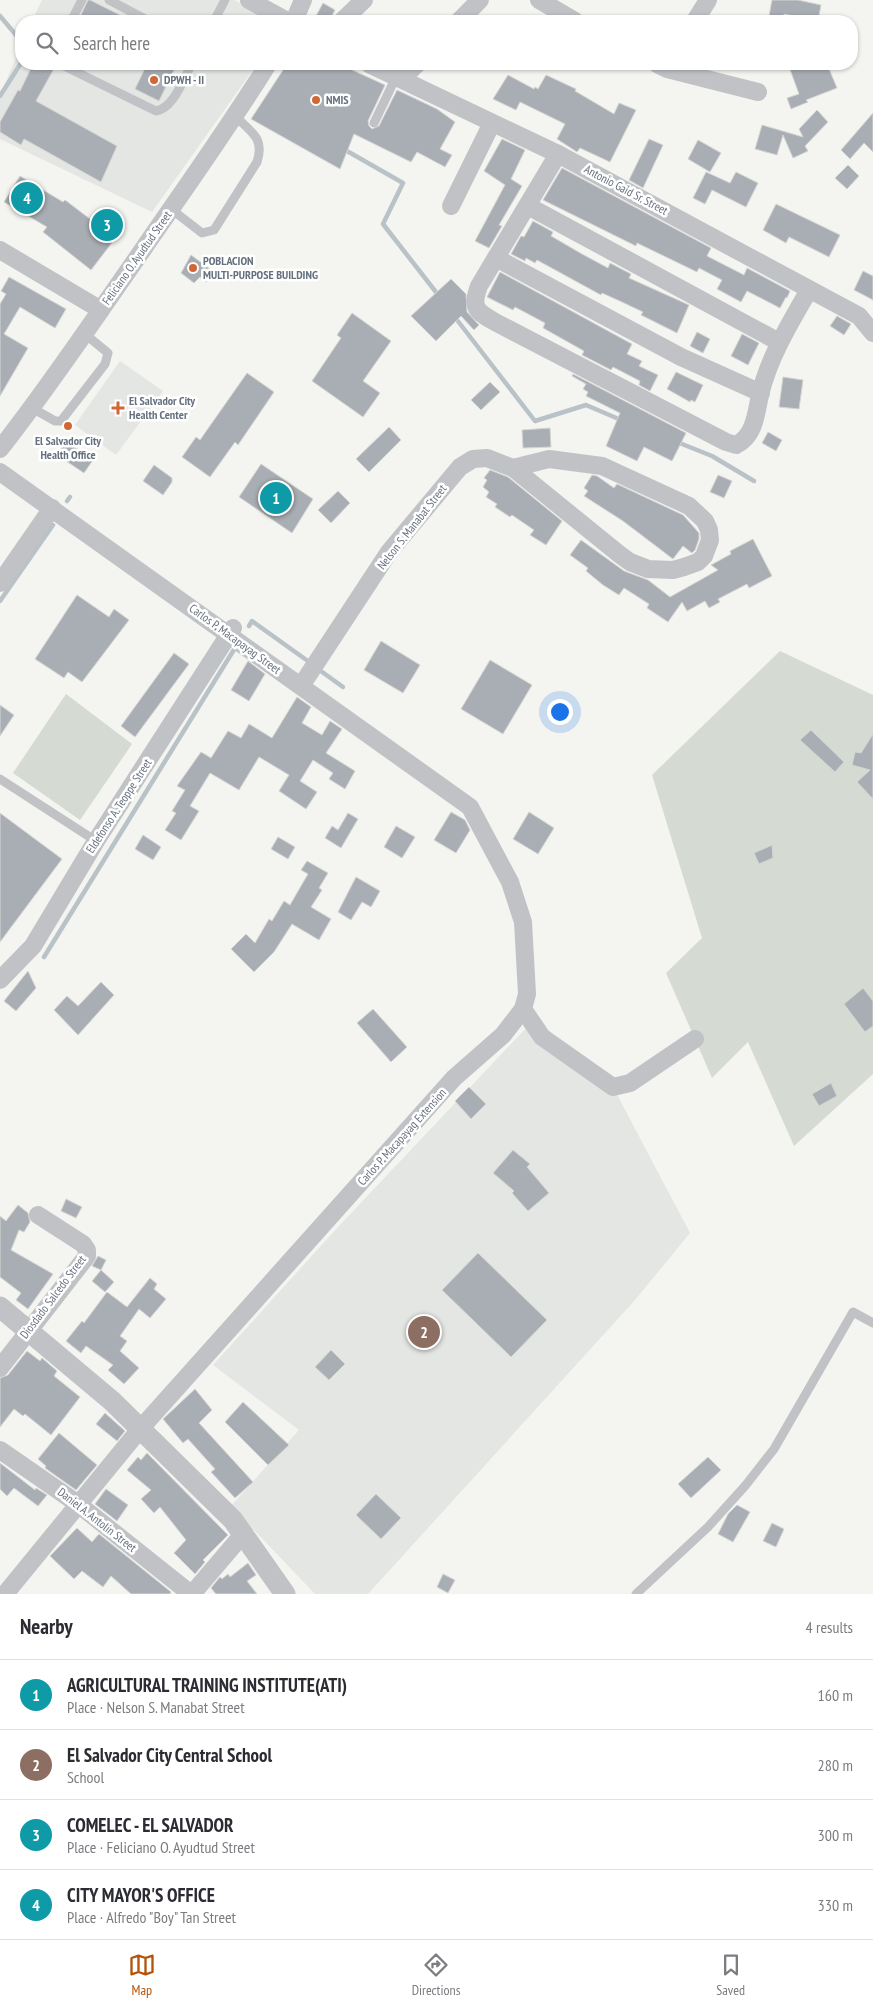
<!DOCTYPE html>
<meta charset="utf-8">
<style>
body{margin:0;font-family:"PT Sans Narrow",sans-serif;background:#f2f2f3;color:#2b2b33}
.you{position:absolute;left:559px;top:711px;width:18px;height:18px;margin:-12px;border:4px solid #fff;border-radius:50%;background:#1a73e8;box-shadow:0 0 0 8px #1a73e833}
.badge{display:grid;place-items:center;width:32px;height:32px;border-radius:50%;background:#b45309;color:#fff;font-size:16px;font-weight:700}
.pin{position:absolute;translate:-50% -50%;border:2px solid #fff;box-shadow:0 1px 5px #0006}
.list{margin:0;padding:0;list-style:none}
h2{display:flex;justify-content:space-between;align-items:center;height:65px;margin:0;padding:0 20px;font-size:21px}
h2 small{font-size:16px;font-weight:400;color:#7c7c81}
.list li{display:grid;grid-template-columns:32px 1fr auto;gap:15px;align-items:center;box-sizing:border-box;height:70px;padding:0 20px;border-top:1px solid #e1e1e2}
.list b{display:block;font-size:19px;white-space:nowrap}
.list p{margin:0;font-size:16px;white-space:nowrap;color:#7c7c81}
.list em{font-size:16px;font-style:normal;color:#7c7c81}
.icon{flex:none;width:28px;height:28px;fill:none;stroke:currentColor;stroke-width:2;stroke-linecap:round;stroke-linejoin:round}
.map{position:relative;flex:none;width:873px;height:1594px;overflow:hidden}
.search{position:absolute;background:#fff;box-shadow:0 1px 4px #0004;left:15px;right:15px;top:15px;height:55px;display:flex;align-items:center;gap:12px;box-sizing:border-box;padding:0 18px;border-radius:20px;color:#7c7c81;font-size:19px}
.sheet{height:345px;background:#fff}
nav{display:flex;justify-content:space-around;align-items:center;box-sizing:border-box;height:70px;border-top:1px solid #e1e1e2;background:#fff;font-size:14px;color:#7c7c81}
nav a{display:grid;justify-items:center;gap:2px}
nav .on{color:#b45309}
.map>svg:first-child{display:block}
.built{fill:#e4e6e4}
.green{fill:#d5dad2}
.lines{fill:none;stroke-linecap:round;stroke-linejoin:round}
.stream{stroke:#b9c2c7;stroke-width:4.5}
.building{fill:#a9aeb4;stroke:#d5d5d3}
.service{stroke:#c0c2c6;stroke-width:9}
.minor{stroke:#c0c2c6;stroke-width:18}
.tertiary{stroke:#c0c2c6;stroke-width:21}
.poi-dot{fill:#d16734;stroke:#fff;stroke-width:2}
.labels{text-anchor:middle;stroke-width:5;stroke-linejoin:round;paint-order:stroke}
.poi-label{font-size:12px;font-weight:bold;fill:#66717f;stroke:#fff;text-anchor:start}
.street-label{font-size:12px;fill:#66717f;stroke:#fff}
</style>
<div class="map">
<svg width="873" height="1594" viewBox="0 0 873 1594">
<rect width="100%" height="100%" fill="#f4f4f1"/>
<g class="built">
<polygon points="42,0 234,0 278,21 32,21"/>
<polygon points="21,47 21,64 257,64 152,212 0,139 0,95"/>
<polygon points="120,361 163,391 116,455 75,425"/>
<polygon points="528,1026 613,1087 690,1233 635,1300 368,1594 315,1594 231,1506 299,1430 213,1365 338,1227"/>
</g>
<g class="green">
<polygon points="780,651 873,695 873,1074 794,1146 748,1042 712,1078 666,973 702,938 652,775"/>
<polygon points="66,694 132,744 80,820 13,773"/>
</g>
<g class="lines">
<g class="stream">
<polyline points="0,16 21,41"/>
<polyline points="0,96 21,63"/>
<polyline points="347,151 403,183 383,224 439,296"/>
<polyline points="454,316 535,421 586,405 621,420"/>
<polyline points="677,442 712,456 754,481"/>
<polyline points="67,501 70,497"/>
<polyline points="0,601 53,525"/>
<polyline points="249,626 252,621 312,664"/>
<polyline points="318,669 343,687"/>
<polyline points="44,957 235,648"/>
</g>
</g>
<g class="building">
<polygon points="88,0 90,0 132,21 78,21"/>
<polygon points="772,0 798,0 821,5 818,21 784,14 784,19 769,16"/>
<polygon points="323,3 335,10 329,21 316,16"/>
<polygon points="33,64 54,64 55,67 36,101 117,146 101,182 24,139 21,145 0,132 0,122 18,90 20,91"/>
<polygon points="147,64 177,64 159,101 135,89"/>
<polygon points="287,64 339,64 385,85 368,121 369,126 372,129 379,126 397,90 437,109 455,122 440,149 452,155 445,167 417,152 411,162 354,134 340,169 251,119"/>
<polygon points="788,64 827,64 837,88 806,100 808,102 791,109 787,98 799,94"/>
<polygon points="508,75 534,89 535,87 538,89 546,75 576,89 575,91 614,114 619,103 636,110 610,162 580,148 577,152 557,139 565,124 520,102 516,110 493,99"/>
<polygon points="817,110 828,122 805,146 808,151 793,158 783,135 777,155 755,149 762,125 803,137 799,129"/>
<polygon points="873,113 873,152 864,143 850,159 841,150"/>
<polygon points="502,139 525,150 511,179 522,186 499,225 502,226 489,248 475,241 505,185 484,171"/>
<polygon points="649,139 663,145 643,188 629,180"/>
<polygon points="698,140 721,153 710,172 688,159"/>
<polygon points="848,165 859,176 847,189 835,178"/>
<polygon points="562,168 711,248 707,256 744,275 747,268 790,291 787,298 786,297 780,308 747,291 741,302 717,289 722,280 699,268 697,272 637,243 636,246 543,200"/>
<polygon points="706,172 730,183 736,172 758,183 746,207 712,190 705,204 693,198"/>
<polygon points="20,176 63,202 65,200 94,222 103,209 124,222 111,244 91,270 43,232 47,227 4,202"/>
<polygon points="776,204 840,235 829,257 789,237 786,243 763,230"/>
<polygon points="533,221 553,232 551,236 582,254 608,268 610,263 631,274 629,278 689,305 677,333 641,315 643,312 622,302 602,293 601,295 537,260 535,263 526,258 525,261 511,254 521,236 524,237"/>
<polygon points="191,255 214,272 206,282 200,277 194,283 181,273"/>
<polygon points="863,271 873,276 873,300 854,290"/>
<polygon points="500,272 632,344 627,354 642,361 639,366 658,375 650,391 639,385 640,381 613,367 611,370 582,355 584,351 543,328 545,323 515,307 513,310 487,297"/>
<polygon points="9,277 66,309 55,328 20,307 4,334 28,348 0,396 0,304 6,294 1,291"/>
<polygon points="451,279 466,294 467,312 479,325 474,330 461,316 436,341 411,316"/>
<polygon points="352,313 391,341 363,381 380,393 363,417 312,381 341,338 337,335"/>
<polygon points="837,316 851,324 844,335 830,326"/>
<polygon points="697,332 710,339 703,353 690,346"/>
<polygon points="742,334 759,343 748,365 731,356"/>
<polygon points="676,372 703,385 695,402 691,400 690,402 667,389"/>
<polygon points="247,373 274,392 238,445 235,442 210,477 182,457 196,437 200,440"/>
<polygon points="573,374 686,433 672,461 644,447 637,461 606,446 620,413 586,396 588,392 583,389 586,384 572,376"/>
<polygon points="783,377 803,380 799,409 779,407"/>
<polygon points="490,382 500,392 481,410 471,400"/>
<polygon points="389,427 401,440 369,472 356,459"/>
<polygon points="550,428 551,447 523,448 522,430"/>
<polygon points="768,432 782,440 776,451 762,443"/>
<polygon points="67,442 93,460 84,473 57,455"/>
<polygon points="261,464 313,499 292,533 239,497"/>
<polygon points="154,465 172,478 172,482 163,495 143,481"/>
<polygon points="490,470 508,477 562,521 546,545 530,535 534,530 512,515 510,517 495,507 497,504 486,497 489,492 483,487 487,480 484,478"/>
<polygon points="592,475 597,476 614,488 617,484 683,515 699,533 699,539 695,550 692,553 683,546 673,559 623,521 584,496 588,491 584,488"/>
<polygon points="718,475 732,481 724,498 710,492"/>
<polygon points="338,491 350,503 331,523 318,510"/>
<polygon points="753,539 772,576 749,588 747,584 718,599 720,602 709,608 705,601 687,611 682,602 668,622 647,608 649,604 624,588 619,595 603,585 586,571 588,568 570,555 581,540 624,571 648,580 670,597 718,570 711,565 731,554 730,551"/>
<polygon points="77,595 109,617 114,609 129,620 82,682 68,672 64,678 35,659"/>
<polygon points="381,641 420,665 403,693 364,670"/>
<polygon points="174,653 189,664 135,737 121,726"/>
<polygon points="490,660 532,685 503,734 461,709"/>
<polygon points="248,661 265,674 249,701 231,690"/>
<polygon points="297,697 311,707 302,723 322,735 330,721 342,729 326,753 355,771 345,789 329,779 333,773 313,760 300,781 317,792 306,809 279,791 289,775 259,757 239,790 210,773 190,806 199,811 181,840 165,830 176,813 172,811 185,790 177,786 201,752 211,758 228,731 241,738 249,724 272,738"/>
<polygon points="0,705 14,715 0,736"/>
<polygon points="811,730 844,762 835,772 800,740"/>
<polygon points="873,734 873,799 857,782 870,770 852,765 855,752 861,753"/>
<polygon points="451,812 465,820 470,830 456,853 434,840"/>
<polygon points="529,812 554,828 538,854 513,839"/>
<polygon points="0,813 62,859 0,942"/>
<polygon points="348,813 358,819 341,848 325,838 332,826 338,830"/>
<polygon points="396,826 415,837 402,858 384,847"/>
<polygon points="143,835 161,847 153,860 135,849"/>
<polygon points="278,837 295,847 288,859 271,849"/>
<polygon points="772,845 773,858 759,864 754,853"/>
<polygon points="307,861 328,873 319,888 322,890 311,907 331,919 319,940 292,924 274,952 254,972 231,949 246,934 255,943 269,919 272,921 284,901 290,905 308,874 301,870"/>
<polygon points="356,877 380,891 371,907 362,902 351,920 338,912"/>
<polygon points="28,971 36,988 16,1011 4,1001"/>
<polygon points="101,982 114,995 78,1035 54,1010 67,996 78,1006"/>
<polygon points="863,988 873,1001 873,1026 865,1032 844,1004"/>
<polygon points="373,1009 407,1047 391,1062 357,1023"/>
<polygon points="831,1083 837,1096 819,1106 812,1094"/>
<polygon points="469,1087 486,1104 471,1119 455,1101"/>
<polygon points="513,1150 530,1164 527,1167 549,1193 528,1211 512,1193 514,1191 493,1173"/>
<polygon points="66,1199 82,1207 76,1218 61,1211"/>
<polygon points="18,1205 28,1213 30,1222 24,1232 19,1230 11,1250 53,1274 28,1309 16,1300 21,1293 0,1277 0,1216 6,1221"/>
<polygon points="478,1253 547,1320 511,1357 442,1290"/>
<polygon points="98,1256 106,1260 101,1270 92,1266"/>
<polygon points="101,1270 114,1282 105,1292 92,1281"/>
<polygon points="150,1278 157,1284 154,1289 166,1299 150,1318 139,1309 120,1336 127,1341 120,1351 139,1368 124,1384 108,1370 113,1365 86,1346 81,1353 66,1341 82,1321 84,1323 107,1292 127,1307"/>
<polygon points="331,1350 345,1364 329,1380 315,1367"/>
<polygon points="27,1351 40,1361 42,1358 57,1371 54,1376 80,1397 51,1435 25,1414 23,1416 14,1409 0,1427 0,1378 8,1375"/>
<polygon points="195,1389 212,1410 199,1423 253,1482 235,1498 211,1472 215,1469 188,1439 183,1443 163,1419"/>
<polygon points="243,1402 289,1445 268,1465 225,1422"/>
<polygon points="105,1413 125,1431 117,1441 96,1424"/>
<polygon points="59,1433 97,1465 76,1490 45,1468 46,1466 38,1459"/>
<polygon points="147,1453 228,1535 203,1560 205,1562 195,1574 174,1553 186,1540 160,1507 154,1513 141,1499 151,1490 127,1470 138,1457 141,1460"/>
<polygon points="708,1457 721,1470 691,1498 678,1484"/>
<polygon points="0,1463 35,1490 36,1488 47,1495 38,1506 14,1488 7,1496 0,1489"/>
<polygon points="106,1489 128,1505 117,1521 95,1504"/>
<polygon points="376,1494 401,1518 381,1539 356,1515"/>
<polygon points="737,1505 750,1512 733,1542 718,1534 728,1514"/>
<polygon points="772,1523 784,1529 776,1547 763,1541"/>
<polygon points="77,1528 92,1542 99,1534 171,1592 170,1594 131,1594 111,1576 103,1587 82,1571 74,1579 50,1556"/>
<polygon points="248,1563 256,1575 247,1581 257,1594 216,1594 211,1588 220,1577 222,1579 228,1574 230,1577"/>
<polygon points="443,1574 455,1580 448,1593 437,1587"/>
</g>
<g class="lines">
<g class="service">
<polyline points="109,0 149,21"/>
<polyline points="71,21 82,0"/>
<polyline points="214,21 225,0"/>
<path d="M60,64l96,47c18,-3 27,-32 36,-47"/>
<polyline points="374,123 396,77"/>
<path d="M171,209l31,24 12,-3 43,-68c8,-24 -6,-30 -22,-46"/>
<polyline points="32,408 55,421 61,421 105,364 108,353 85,334"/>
<polyline points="0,779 96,841"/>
<polyline points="636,1594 708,1527 745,1486 774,1449 853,1312 873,1323"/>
</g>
<g class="minor">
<polyline points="249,0 287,21"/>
<polyline points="539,0 575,21"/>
<polyline points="294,21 303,0"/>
<polyline points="342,21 364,0"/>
<polyline points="459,21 480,0"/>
<polyline points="695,21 708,0"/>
<polyline points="369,64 558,154 859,316 873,333"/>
<polyline points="657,64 667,69 758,92"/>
<polyline points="402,79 417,64"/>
<path d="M558,154l-79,132c-8,22 -3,25 16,36l231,120 10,3c19,-9 20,-32 24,-50 9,-38 30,-72 49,-105"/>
<polyline points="451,206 492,123"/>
<polyline points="528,206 779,342"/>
<polyline points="0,250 101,310"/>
<polyline points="496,258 681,357 761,393"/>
<path d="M0,449c49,-62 92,-127 137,-191 44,-64 90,-128 131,-194"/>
<polyline points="0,472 470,807 510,882 523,922 527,994 523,1009 503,1035 454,1078 141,1428 5,1594"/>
<polyline points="0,583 52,508"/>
<polyline points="301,686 389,552 460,467 473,459 487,458 513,468 619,554 630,562 648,569 673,570 684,567 698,562 704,556 710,540 709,530 705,521 689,506 602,466 549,459 513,468"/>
<polyline points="0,980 33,946 96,841 233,628"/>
<polyline points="523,1009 542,1037 613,1087 630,1083 695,1039"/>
<polyline points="0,1368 87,1256 87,1250 83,1244 38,1215"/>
<polyline points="0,1450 78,1504 191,1594"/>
<polyline points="192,1594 244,1533"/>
</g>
<polyline class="tertiary" points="0,1307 112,1401 233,1520 285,1594"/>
</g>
<g class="poi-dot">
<circle cx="154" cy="80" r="5"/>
<circle cx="316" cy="100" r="5"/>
<circle cx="193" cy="268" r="5"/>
<path d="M115.5 400.5h5v5h5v5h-5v5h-5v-5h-5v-5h5z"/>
<circle cx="68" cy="426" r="5"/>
</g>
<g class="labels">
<g class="poi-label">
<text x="164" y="84">DPWH - II</text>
<text x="326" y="104">NMIS</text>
<text x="203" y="265">POBLACION<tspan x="203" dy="14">MULTI-PURPOSE BUILDING</tspan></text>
<text x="129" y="405">El Salvador City<tspan x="129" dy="14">Health Center</tspan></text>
<text x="68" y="445" text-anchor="middle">El Salvador City<tspan x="68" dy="14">Health Office</tspan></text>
</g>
<g class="street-label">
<text transform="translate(626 190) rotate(28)" y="4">Antonio Gaid Sr. Street</text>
<text transform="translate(137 258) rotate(-55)" y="4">Feliciano O. Ayudtud Street</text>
<text transform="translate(412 527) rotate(-52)" y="4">Nelson S. Manabat Street</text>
<text transform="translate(235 639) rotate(36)" y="4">Carlos P. Macapayag Street</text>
<text transform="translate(119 806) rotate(-57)" y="4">Eldefonso A. Teoppe Street</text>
<text transform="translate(402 1137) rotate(-48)" y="4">Carlos P. Macapayag Extension</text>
<text transform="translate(53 1297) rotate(-53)" y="4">Diosdado Salcedo Street</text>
<text transform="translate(97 1520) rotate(38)" y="4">Daniel A. Antolin Street</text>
</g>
</g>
</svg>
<div class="you"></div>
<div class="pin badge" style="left:276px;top:498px;background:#0f9aa8">1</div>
<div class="pin badge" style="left:424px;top:1332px;background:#8d6e63">2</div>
<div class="pin badge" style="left:107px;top:225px;background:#0f9aa8">3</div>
<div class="pin badge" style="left:27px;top:198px;background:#0f9aa8">4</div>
<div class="search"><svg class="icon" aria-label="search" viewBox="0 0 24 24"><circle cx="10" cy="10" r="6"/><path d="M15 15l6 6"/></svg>Search here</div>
</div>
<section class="sheet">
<h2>Nearby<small>4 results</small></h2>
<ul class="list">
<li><span class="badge" style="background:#0f9aa8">1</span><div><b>AGRICULTURAL TRAINING INSTITUTE(ATI)</b><p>Place · Nelson S. Manabat Street</p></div><em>160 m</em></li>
<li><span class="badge" style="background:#8d6e63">2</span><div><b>El Salvador City Central School</b><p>School</p></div><em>280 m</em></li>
<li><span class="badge" style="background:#0f9aa8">3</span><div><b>COMELEC - EL SALVADOR</b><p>Place · Feliciano O. Ayudtud Street</p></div><em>300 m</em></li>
<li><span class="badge" style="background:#0f9aa8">4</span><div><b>CITY MAYOR'S OFFICE</b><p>Place · Alfredo &quot;Boy&quot; Tan Street</p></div><em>330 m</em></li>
</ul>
</section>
<nav>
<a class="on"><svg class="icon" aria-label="map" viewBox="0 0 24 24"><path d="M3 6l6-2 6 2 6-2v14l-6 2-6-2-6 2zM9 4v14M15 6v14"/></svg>Map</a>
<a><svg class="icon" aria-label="directions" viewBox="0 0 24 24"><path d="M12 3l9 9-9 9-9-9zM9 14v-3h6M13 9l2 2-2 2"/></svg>Directions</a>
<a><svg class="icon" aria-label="saved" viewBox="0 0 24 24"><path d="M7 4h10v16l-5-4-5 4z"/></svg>Saved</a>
</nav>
